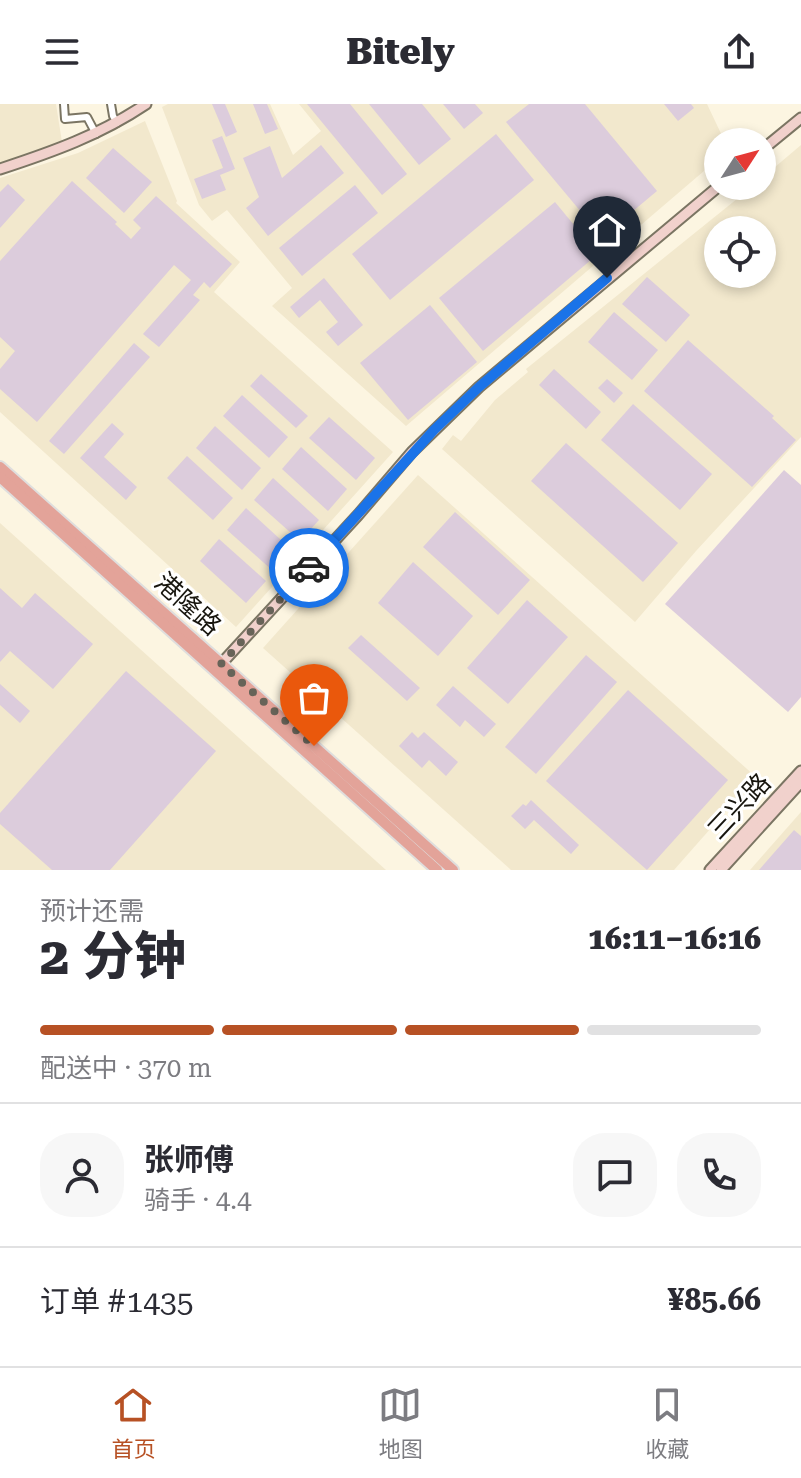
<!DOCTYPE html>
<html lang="zh">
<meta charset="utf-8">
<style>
body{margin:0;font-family:"Roboto Serif","Noto Sans SC",serif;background:#f7f7f7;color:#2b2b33;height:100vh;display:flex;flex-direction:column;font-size:30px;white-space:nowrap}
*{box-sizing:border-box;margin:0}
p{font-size:26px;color:#7c7c81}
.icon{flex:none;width:44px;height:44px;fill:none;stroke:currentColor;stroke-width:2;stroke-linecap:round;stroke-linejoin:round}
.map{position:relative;height:766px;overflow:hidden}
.drawer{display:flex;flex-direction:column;background:#fff;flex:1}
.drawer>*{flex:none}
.needle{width:52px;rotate:54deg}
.fabs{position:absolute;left:704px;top:24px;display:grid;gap:16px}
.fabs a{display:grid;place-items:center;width:72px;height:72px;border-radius:50%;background:#fff;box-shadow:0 4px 12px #0003;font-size:40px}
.pin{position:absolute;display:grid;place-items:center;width:68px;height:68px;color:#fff;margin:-82px -34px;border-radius:50% 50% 50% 0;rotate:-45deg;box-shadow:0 0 8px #0007}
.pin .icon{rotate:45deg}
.courier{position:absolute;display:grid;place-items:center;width:80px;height:80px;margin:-40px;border:6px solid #1a73e8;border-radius:50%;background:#fff;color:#222;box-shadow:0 2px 10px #0007}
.headline em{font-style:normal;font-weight:800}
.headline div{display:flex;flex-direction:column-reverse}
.headline{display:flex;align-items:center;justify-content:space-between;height:136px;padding:0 40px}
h1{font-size:52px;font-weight:800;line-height:60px}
.bar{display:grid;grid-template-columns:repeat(4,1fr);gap:12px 8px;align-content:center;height:96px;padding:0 40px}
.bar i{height:10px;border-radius:6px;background:#e1e1e2}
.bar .current{background:#b75124}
.bar p{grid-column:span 4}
.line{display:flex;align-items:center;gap:20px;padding:0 40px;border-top:2px solid #e1e1e2}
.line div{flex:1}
.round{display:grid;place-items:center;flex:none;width:84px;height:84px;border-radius:32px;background:#f7f7f7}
header{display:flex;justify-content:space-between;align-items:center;height:104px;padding:0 40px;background:#fff;font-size:36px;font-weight:800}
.menu{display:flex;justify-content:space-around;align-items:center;height:112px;border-top:2px solid #e1e1e2;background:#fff;font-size:22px;color:#7c7c81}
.menu a{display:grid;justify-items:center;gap:4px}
.menu .current{color:#b75124}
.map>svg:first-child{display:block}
.built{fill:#f2e8cd;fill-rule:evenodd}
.building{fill:#dcccdc}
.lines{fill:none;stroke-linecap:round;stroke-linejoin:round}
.street-casing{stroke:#7b7563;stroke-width:10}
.secondary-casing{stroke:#7b7563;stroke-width:13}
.primary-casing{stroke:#dfdedd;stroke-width:14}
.street{stroke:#fff;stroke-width:6}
.secondary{stroke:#f1d1cc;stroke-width:9}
.primary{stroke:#e3a399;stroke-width:10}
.done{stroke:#676358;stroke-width:8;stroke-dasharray:0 14.4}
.route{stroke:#1a73e8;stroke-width:10}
.labels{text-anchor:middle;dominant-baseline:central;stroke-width:6;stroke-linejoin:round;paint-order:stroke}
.street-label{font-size:26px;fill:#17150e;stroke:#fff}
</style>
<header><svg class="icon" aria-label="menu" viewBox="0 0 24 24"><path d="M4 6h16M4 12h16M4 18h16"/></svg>Bitely<svg class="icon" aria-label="share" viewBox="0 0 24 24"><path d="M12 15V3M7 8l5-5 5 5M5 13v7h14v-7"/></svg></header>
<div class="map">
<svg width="801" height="766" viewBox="0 0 801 766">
<rect width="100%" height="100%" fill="#fcf5e1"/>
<!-- built -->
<g class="built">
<polygon points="0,0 56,0 62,38 0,59"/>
<polygon points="168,0 270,0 293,51 321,27 299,0 707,0 725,38 718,38 718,55 406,322 272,202 292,184 227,106 212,117 199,101 162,3"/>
<polygon points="145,17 177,97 176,99 240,158 214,188 393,348 236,523 0,308 0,74 78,49"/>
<path d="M801,41V333L696,447L635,518L442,345L453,331L461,337L495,296L528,268L526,265L753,82H762V74ZM718,126H762V170H718Z"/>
<polygon points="418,371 756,673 674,766 511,766 263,544"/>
<polygon points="0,419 386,766 0,766"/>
<polygon points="801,708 801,766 750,766"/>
</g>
<!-- building -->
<g class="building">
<polygon points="212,0 225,0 237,28 226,33"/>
<polygon points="253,0 267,0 278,25 265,30"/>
<polygon points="307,0 350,0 407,70 382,91"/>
<polygon points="369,0 422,0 451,35 419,61"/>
<polygon points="443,0 475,0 483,9 464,25"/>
<polygon points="529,0 585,0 657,87 602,133 506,18"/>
<polygon points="664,0 691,0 694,4 678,17"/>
<polygon points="496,30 534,76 390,196 352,150"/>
<polygon points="222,32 235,65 220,71 226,86 202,95 194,75 223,64 212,36"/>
<polygon points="321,41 344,69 268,132 246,104 259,93 243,54 270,42 282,74"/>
<polygon points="113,44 152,78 124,109 86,74"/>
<polygon points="72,77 117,118 115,120 131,135 141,124 133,116 156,92 232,160 210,184 204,178 193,191 200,196 159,243 143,230 191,176 174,161 37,318 0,285 0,265 15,247 0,233 0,157"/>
<polygon points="8,80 25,96 0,124 0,88"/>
<polygon points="355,81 378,109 302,172 279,144"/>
<polygon points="555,98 598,150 483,247 439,194"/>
<polygon points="647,173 690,211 666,238 622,200"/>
<polygon points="324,174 363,221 338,242 326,228 338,218 320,196 299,214 290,203"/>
<polygon points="430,201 477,258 408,316 360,259"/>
<polygon points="614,208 658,246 632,276 588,238"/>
<polygon points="688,236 774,312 772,314 796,336 752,383 644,287"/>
<polygon points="134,239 150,253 64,350 49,337"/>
<polygon points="554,265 601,308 586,325 539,281"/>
<polygon points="261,270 308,312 296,324 250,282"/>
<polygon points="607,275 623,289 614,299 598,284"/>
<polygon points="242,291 288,333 269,354 223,312"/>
<polygon points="633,300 712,370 680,406 601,336"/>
<polygon points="329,313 375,354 356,376 309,334"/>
<polygon points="112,319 124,330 104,353 137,383 126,396 80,354"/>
<polygon points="215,322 261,364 242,386 196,344"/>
<polygon points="566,339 678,439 643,478 531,377"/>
<polygon points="301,343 347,385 328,407 282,365"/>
<polygon points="187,352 233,394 213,416 167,374"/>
<polygon points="784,366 801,381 801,593 788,608 665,500"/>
<polygon points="273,374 319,416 300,437 254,396"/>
<polygon points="246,404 292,446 273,467 227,426"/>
<polygon points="455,408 530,476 498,511 423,443"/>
<polygon points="219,435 266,477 246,499 200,457"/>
<polygon points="413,458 473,512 438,552 378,499"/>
<polygon points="0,484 22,504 35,489 93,540 53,585 10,547 0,558"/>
<polygon points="527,496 568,533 508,600 467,564"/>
<polygon points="361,531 420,584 407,597 348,544"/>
<polygon points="586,551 617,578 536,670 505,643"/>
<polygon points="126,567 216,647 110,766 52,766 0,720 0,709"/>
<polygon points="0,580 30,607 20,619 0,601"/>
<polygon points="453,582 496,620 484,633 465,616 460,623 436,601"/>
<polygon points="628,586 728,676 647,766 546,677"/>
<polygon points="412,628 418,634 424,628 458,658 446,672 429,656 422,664 399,642"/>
<polygon points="531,696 579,741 571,750 534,716 525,725 511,712 523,700 526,702"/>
<polygon points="794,726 801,732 801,766 759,766"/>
</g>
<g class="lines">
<defs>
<g id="street">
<polyline points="64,0 65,15 87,13 96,30"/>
<polyline points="111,0 113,12 117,19"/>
</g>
<g id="secondary">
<polyline points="762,46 801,14"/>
<path d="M0,65C52,48 100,31 146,0"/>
<polyline points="221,560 358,411 412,348 479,283 719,82"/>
<polyline points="710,766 801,667"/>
<polyline points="721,766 801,678"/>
</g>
<g id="primary">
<polyline points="0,363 453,766"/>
<polyline points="0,373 437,766"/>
</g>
</defs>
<!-- street casing -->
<use href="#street" class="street-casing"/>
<!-- secondary casing -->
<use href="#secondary" class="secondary-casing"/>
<!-- primary casing -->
<use href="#primary" class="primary-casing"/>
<!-- street -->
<use href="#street" class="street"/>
<!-- secondary -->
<use href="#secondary" class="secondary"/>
<!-- primary -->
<use href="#primary" class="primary"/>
</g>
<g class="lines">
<!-- done -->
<polyline class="done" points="309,464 221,560 314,642"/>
<!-- route -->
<polyline class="route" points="309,464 434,326 479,283 607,174"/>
</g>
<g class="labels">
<!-- street labels -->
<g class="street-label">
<text transform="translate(188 500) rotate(42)">港隆路</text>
<text transform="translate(739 702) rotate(-47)">三兴路</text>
</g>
</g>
</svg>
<div class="fabs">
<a><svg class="needle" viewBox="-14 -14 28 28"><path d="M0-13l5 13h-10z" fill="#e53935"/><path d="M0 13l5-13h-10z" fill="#7c7c81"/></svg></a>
<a><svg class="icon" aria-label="locate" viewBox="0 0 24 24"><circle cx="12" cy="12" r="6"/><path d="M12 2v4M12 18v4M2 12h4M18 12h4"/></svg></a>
</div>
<div class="pin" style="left:314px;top:642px;background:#ea580c"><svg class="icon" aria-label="bag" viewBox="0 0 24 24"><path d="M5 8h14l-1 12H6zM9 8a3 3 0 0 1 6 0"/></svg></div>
<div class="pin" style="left:607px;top:174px;background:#1f2937"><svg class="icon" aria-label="home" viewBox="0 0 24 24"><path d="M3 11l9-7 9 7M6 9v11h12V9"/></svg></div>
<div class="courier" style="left:309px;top:464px"><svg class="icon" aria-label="car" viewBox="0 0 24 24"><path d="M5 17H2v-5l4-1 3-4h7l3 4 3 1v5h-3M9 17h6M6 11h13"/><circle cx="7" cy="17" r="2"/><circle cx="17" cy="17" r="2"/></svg></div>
</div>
<section class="drawer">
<div class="headline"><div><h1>2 分钟</h1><p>预计还需</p></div><em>16:11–16:16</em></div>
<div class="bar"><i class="current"></i><i class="current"></i><i class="current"></i><i></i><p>配送中 · 370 m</p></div>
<div class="line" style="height:144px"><a class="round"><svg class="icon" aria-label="person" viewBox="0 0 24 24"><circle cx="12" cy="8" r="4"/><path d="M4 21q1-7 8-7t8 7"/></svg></a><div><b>张师傅</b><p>骑手 · 4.4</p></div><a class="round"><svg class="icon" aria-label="chat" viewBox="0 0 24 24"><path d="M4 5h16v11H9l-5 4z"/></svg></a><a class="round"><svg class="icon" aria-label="phone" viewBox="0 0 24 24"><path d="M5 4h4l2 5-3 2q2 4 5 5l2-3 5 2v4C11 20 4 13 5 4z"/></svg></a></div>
<div class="line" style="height:104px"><div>订单 #1435</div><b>¥85.66</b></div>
</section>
<nav class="menu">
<a class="current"><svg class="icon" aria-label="home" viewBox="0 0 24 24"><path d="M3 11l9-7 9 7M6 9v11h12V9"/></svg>首页</a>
<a><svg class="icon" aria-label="map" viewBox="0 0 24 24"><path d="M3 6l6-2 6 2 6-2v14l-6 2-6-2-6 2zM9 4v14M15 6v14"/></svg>地图</a>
<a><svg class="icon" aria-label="saved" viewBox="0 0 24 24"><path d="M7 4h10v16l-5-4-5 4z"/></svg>收藏</a>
</nav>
